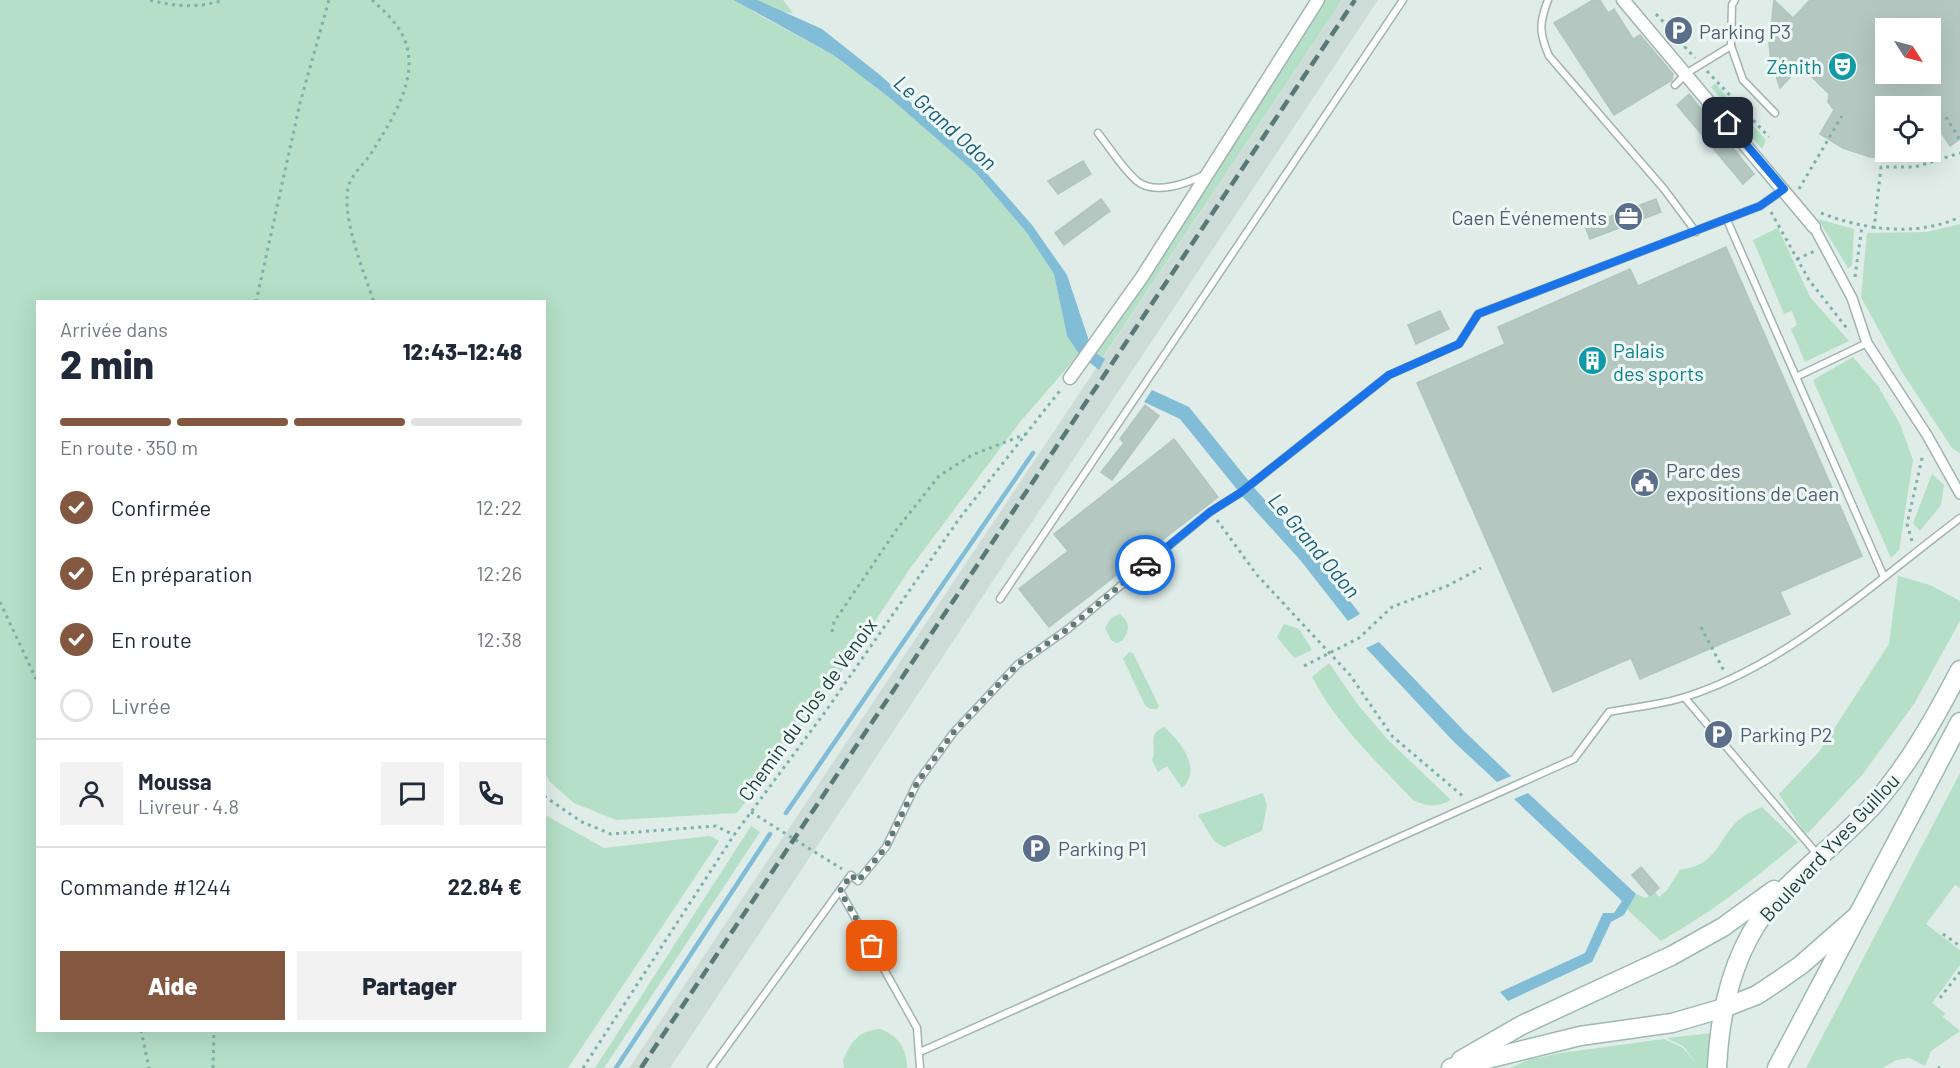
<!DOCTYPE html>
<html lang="fr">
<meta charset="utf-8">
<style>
body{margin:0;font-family:Barlow,sans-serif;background:#f2f2f3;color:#1f2937;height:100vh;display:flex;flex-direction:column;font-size:22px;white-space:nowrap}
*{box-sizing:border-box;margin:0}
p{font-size:20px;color:#747a83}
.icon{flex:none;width:33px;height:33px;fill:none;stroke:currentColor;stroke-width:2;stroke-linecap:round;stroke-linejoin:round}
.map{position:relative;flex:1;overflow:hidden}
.drawer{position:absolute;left:36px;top:300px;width:510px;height:732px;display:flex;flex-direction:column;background:#fff;border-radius:0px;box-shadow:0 6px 24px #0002}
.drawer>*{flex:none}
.needle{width:39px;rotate:126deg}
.fabs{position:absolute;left:1875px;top:18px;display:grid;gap:12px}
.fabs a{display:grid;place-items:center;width:66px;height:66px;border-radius:0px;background:#fff;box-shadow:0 6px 24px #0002;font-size:30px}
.pin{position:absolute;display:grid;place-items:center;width:51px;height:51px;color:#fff;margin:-26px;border-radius:12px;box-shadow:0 3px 9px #0006}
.courier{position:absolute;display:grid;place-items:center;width:60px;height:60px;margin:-30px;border:4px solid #1a73e8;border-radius:50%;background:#fff;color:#222;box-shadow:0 2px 8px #0007}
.overview em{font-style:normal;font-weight:800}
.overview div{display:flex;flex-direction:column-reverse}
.overview{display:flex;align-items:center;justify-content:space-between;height:102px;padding:0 24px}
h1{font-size:39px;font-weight:800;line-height:45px}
.bar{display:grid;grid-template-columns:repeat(4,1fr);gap:9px 6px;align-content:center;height:72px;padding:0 24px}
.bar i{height:8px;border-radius:4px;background:#e0e1e3}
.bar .active{background:#845840}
.bar p{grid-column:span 4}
.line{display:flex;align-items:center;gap:15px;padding:0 24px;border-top:2px solid #e0e1e3}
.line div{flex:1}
.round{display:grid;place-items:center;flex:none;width:63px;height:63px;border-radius:0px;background:#f2f2f3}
ol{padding:0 24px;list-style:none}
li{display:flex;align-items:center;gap:18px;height:66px}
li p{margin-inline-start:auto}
li .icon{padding:6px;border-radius:50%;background:#845840;color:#fff;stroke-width:4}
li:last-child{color:#747a83}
li i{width:33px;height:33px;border:3px solid #e0e1e3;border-radius:50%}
.button{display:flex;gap:12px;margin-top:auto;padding:12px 24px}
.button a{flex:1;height:69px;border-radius:0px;background:#845840;color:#fff;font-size:24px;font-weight:800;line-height:69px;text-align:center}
.button a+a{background:#f2f2f3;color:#1f2937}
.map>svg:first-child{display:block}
.built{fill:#cddcd7}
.green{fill:#b5dfc7}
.water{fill:#81bdd7}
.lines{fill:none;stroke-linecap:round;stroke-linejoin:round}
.stream{stroke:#81bdd7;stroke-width:4.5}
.building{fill:#b4c7c1;stroke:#b1c6c0;stroke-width:1.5;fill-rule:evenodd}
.service-casing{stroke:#a1b4b0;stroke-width:9}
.pedestrian-casing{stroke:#a1b4b0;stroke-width:12}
.minor-casing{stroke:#a1b4b0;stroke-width:15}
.secondary-casing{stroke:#9cb9b3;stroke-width:21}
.path{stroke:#7cb2a9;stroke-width:3;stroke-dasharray:3 4.5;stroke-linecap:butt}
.service{stroke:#fff;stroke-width:6}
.pedestrian{stroke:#fff;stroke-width:9}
.minor{stroke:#fff;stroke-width:12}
.secondary{stroke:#fff;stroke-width:18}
.rail{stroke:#587975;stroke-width:4.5;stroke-dasharray:12 6;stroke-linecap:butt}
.done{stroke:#627a77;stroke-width:6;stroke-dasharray:0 10.8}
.route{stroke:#1a73e8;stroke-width:8}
.labels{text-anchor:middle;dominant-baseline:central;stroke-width:6;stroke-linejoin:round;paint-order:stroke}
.service-label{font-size:20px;fill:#4e5e75;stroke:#f0f8f5;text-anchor:start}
.culture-label{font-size:20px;fill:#0d838f;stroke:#f0f8f5;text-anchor:end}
.street-label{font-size:20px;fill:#1e3d3a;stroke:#f0f8f5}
.water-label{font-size:21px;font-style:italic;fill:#135d7e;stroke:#f0f8f5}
</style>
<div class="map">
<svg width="1960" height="1068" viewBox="0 0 1960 1068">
<rect width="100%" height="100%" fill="#dfece8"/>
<!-- built -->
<polygon class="built" points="1342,0 1378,0 670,1068 629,1068"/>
<!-- green -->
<g class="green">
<polygon points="0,0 783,0 793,13 752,11 835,56 891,99 976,173 1027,233 1054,274 1067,336 1079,354 1020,422 911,567 822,701 737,813 616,820 574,803 550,782 545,773 544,302 38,302 38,1030 544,1030 545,815 604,848 710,836 719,841 568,1068 0,1068"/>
<polygon points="1324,0 1342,0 1103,357 1095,352 1209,185"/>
<polygon points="1715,83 1766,140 1762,149 1711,87"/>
<polygon points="1818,219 1854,229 1852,265 1848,268"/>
<polygon points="1960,224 1960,453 1952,448 1902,372 1861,297 1867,233 1927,232"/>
<polygon points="1778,228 1810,297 1849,341 1805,362 1791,329 1797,325 1792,311 1784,314 1753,240"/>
<polygon points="1853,357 1878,386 1900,424 1913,460 1899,550 1891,558 1813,380"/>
<polygon points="1932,474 1944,485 1941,505 1920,531 1913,523"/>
<polygon points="1898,576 1930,585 1960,601 1960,621 1914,704 1862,775 1808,833 1804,832 1779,794 1819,752 1889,644"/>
<path d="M1120,614C1130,623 1130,629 1123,640L1117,643L1111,640L1105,628L1112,617Z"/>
<polygon points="1284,624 1299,629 1312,650 1294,658 1277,637"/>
<polygon points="1129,652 1133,653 1159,706 1157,709 1150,709 1145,705 1123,659"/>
<path d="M1329,663L1358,705L1388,740L1451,800C1438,807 1427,807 1413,800C1377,762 1337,725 1312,677Z"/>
<path d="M1164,727C1180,741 1203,769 1182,788L1167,766L1158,772L1152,760C1158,747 1146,734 1164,727Z"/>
<polygon points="1960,773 1960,888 1955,885 1926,924 1960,950 1960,965 1932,1003 1945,1013 1943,1017 1960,1031 1931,1051 1925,1066 1910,1058 1896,1060 1883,1068 1806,1068"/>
<polygon points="1263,793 1267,805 1262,831 1224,847 1214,841 1198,815"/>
<path d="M1762,807L1798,842C1755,879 1710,913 1661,941L1627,909L1636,894L1646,898L1655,892L1659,897L1667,890L1680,870C1722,864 1717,835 1744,816C1749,812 1756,810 1762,807Z"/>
<polygon points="751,826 760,832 604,1068 595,1068"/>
<path d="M880,1029C898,1036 907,1048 907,1068H844L843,1060C851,1042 859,1030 880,1029Z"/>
<polygon points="1712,1033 1711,1068 1510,1068 1528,1060 1561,1053 1664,1039 1683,1048 1697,1064 1684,1047 1667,1038"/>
</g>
<!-- water -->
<g class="water">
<polygon points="734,0 757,0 822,29 880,75 974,159 1032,225 1067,275 1090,344 1095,352 1105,359 1099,370 1079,354 1067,336 1054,274 1027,233 976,173 891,99 835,56"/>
<polygon points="1152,390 1189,407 1256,490 1312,552 1360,614 1348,621 1301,561 1244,498 1180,419 1144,402"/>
<polygon points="1379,642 1464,731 1511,776 1497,782 1454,742 1366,648"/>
<polygon points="1528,793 1636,894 1624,915 1611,922 1592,962 1508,1001 1500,992 1585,953 1603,913 1614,913 1622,901 1514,799"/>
</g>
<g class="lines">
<!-- stream -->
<g class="stream">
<polyline points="786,813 1033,453"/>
<polyline points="616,1068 770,834"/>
</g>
</g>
<!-- building -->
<g class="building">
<polygon points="1593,0 1600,0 1608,13 1614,9 1633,39 1640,35 1673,74 1672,80 1614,115 1554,23"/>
<path d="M1774,0L1793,18L1810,0H1960V139L1950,146L1930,115V106H1886V158L1870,157L1843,148L1820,134L1834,110L1828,102L1829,94L1801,66L1780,88L1771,61L1769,44ZM1886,28H1930V74H1886Z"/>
<polygon points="1689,94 1754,174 1743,184 1677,105"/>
<polygon points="1083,161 1091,174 1058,194 1048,181"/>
<polygon points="1101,199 1110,211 1064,245 1055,233"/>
<polygon points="1656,199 1661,212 1590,239 1585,226"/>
<polygon points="1726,247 1862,556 1780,592 1790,614 1640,679 1631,658 1553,692 1417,383 1505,344 1498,327 1630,269 1638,286"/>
<polygon points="1440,311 1449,329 1416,344 1408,325"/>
<polygon points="1145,405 1159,416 1112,480 1101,472 1124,443 1120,439"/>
<polygon points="1174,439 1218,497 1049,627 1019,589 1068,551 1054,534"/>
<polygon points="1641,867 1659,888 1650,896 1632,875"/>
</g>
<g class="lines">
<defs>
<g id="service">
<path d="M1548,0C1539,23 1539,33 1549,56L1664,189L1696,232"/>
<polyline points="1731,46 1743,80 1775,113"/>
<polyline points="1675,85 1687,73 1731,46 1732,5 1735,0"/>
<path d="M1098,133C1110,148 1122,168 1137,181C1155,196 1188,183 1206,174"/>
<polyline points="1727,220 1884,577"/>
<polyline points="1796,377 1867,343"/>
<polyline points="1000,599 1403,0"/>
<polyline points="1685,698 1818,855"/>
<polyline points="840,891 917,1028 920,1068"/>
<path d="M920,1052L1574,759L1609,712C1634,707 1661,705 1685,697C1787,665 1876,581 1960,518"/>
<polyline points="711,1068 851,875 858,881 886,847 917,783 953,733 1017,665 1068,629 1210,512 1240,493 1389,375 1459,344 1478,314 1760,206 1783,190"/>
</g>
<polyline id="pedestrian" points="1814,227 1852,298 1867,343 1927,435 1960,494"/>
<g id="minor">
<polyline points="1623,0 1814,227"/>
<polyline points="1070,378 1142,277 1318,0"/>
</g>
<g id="secondary">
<polyline points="1461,1060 1522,1025 1671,956 1723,927 1774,890"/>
<polyline points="1451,1068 1580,1036 1672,1023 1724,1008 1757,995 1781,979 1801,965 1857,916"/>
<path d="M1717,1068C1720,1004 1736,939 1782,892C1812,861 1848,834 1877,801C1911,761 1936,716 1960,670"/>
<polyline points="1777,1068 1960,722"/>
</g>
</defs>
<!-- service casing -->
<use href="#service" class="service-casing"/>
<!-- pedestrian casing -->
<use href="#pedestrian" class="pedestrian-casing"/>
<!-- minor casing -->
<use href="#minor" class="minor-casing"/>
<!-- secondary casing -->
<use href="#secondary" class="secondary-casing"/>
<!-- path -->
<g class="path">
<path d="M150,0C176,7 199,8 224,0"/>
<path d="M372,0C383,10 395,21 402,34C423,74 392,119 372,152C366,162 355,171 350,182C338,210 364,272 374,302"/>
<polyline points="1656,14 1671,30 1687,32 1685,47 1695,58"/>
<polyline points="1707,71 1769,137"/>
<polyline points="1946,117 1960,140"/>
<polyline points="1799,189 1842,116"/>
<polyline points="1771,212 1809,280 1849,331"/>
<path d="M1821,213C1864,230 1917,237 1960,217"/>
<polyline points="1874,229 1881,167 1915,167 1960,153"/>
<polyline points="1797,259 1815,251"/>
<polyline points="1855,277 1862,226"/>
<polyline points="256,302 300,103 329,0"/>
<polyline points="1217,520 1257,575 1350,675 1392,736 1465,798"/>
<polyline points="1912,541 1907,524 1923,454"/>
<polyline points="0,602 38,683"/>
<polyline points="1701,627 1724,671"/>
<polyline points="832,632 834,622 897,529 939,476 972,455 1026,434"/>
<polyline points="1304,666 1359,638 1392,607 1447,586 1481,568"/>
<polyline points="544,796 582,822 611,834 716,826 734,835"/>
<polyline points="751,812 842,869"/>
<polyline points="1943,934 1960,946"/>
<polyline points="1940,998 1960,972"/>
<polyline points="141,1030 149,1068"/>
<polyline points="213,1068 214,1030"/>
<polyline points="583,1068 734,835 828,708 959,519 1062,388"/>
<polyline points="1938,1068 1940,1067"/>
</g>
<!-- service -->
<use href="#service" class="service"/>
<!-- pedestrian -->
<use href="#pedestrian" class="pedestrian"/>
<!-- minor -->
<use href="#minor" class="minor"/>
<!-- secondary -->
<use href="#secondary" class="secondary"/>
<!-- rail -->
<polyline class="rail" points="641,1068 1355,0"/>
</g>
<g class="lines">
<!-- done -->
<polyline class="done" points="872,946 840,891 851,875 858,881 886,847 917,783 953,733 1017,665 1068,629 1145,565"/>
<!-- route -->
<polyline class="route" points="1145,565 1210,512 1240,493 1389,375 1459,344 1478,314 1760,206 1784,189 1728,123"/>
</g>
<!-- icons -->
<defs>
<symbol id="parking-disc" viewBox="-11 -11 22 22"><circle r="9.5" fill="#5c6f8a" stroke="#f0f8f5"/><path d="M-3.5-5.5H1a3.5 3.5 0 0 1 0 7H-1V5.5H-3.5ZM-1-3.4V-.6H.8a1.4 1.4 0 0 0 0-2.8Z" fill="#fff"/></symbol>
<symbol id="theatre-disc" viewBox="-11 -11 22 22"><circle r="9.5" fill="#0f9aa8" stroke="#f0f8f5"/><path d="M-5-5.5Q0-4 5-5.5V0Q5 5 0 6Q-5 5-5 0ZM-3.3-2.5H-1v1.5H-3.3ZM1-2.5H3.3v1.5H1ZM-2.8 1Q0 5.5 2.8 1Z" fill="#fff"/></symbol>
<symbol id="office-disc" viewBox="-11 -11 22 22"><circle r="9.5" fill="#5c6f8a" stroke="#f0f8f5"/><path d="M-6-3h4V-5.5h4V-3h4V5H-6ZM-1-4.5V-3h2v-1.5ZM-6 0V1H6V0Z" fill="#fff"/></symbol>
<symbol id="building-disc" viewBox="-11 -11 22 22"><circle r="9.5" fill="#0f9aa8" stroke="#f0f8f5"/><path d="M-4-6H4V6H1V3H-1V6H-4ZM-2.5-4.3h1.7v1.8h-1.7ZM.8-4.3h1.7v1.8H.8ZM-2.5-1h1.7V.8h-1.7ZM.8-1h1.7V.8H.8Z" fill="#fff"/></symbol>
<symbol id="civic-disc" viewBox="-11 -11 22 22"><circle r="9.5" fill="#5c6f8a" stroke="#f0f8f5"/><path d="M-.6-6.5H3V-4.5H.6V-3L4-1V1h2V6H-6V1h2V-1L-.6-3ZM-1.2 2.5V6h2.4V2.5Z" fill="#fff"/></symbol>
</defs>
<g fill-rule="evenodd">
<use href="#parking-disc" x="1662" y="14" width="33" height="33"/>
<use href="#theatre-disc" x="1826" y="50" width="33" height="33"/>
<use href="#office-disc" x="1612" y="200" width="33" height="33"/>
<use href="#building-disc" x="1576" y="344" width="33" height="33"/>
<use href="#civic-disc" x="1628" y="466" width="33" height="33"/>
<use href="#parking-disc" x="1702" y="718" width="33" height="33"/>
<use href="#parking-disc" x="1020" y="832" width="33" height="33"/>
</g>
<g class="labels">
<!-- service labels -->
<g class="service-label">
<text x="1699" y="31">Parking P3</text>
<text x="1607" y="217" text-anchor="end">Caen Événements</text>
<text x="1666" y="470">Parc des<tspan x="1666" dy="23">expositions de Caen</tspan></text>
<text x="1740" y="734">Parking P2</text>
<text x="1058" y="848">Parking P1</text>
</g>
<!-- culture labels -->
<g class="culture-label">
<text x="1822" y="66">Zénith</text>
<text x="1613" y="350" text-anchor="start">Palais<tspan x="1613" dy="23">des sports</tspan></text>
</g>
<!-- street labels -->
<g class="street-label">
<text transform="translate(807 709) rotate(-54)">Chemin du Clos de Venoix</text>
<text transform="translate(1829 847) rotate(-47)">Boulevard Yves Guillou</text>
</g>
<!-- water labels -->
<g class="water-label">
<text transform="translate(946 122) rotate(42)">Le Grand Odon</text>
<text transform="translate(1315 545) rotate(50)">Le Grand Odon</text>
</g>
</g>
</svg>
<div class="fabs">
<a><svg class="needle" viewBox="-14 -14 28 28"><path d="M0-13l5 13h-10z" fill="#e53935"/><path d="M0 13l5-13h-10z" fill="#747a83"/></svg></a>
<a><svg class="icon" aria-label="locate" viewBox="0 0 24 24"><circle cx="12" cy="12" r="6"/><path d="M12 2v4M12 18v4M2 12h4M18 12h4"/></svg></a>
</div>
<div class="pin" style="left:872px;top:946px;background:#ea580c"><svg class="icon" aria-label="bag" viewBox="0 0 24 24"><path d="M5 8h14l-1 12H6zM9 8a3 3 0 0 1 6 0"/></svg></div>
<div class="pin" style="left:1728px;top:123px;background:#1f2937"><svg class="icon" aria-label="home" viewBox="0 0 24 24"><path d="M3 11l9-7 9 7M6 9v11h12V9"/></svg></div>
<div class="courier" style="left:1145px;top:565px"><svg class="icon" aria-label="car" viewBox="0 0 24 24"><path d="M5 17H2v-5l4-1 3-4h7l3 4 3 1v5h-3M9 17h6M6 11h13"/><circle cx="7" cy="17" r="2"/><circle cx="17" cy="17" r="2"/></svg></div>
<section class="drawer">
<div class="overview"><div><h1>2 min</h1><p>Arrivée dans</p></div><em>12:43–12:48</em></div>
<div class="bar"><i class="active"></i><i class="active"></i><i class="active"></i><i></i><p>En route · 350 m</p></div>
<ol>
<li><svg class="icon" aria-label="check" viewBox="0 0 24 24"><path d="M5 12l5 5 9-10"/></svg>Confirmée<p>12:22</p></li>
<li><svg class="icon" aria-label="check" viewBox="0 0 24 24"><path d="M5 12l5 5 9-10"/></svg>En préparation<p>12:26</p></li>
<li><svg class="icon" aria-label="check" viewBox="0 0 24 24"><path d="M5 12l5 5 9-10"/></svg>En route<p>12:38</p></li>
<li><i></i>Livrée</li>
</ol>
<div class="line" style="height:108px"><a class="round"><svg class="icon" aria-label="person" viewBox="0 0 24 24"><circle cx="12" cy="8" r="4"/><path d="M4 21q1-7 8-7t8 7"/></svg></a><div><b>Moussa</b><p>Livreur · 4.8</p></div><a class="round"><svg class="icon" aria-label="chat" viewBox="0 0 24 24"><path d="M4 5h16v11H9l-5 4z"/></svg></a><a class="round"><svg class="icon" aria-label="phone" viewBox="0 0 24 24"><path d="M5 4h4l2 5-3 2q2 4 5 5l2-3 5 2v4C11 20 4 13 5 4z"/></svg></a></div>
<div class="line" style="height:78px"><div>Commande #1244</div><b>22.84 €</b></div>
<div class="button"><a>Aide</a><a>Partager</a></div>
</section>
</div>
